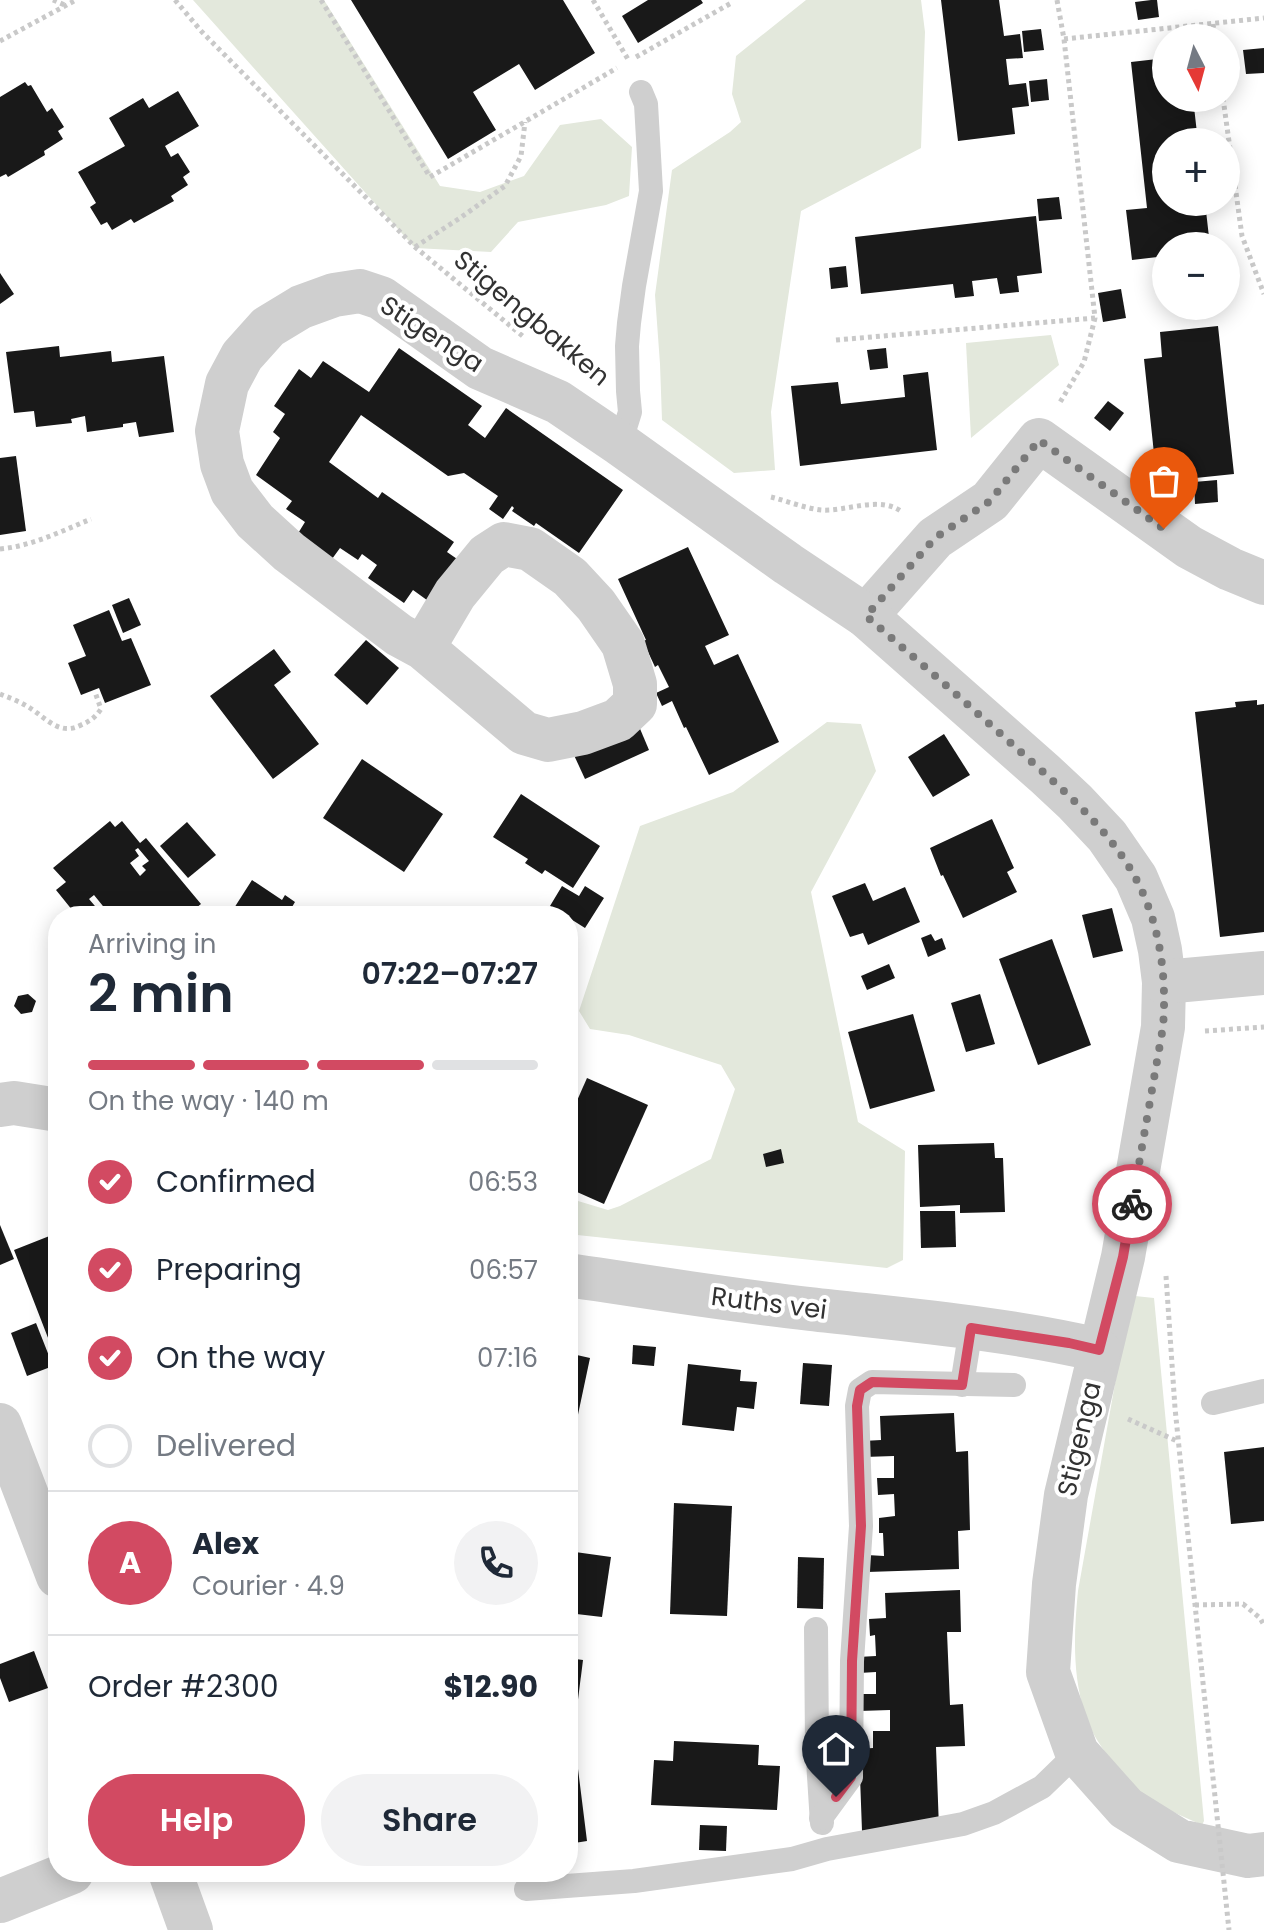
<!DOCTYPE html>
<meta charset="utf-8">
<style>
body{margin:0;font-family:Poppins,sans-serif;background:#f2f2f3;color:#1f2937;height:100vh;display:flex;flex-direction:column;font-size:30px;white-space:nowrap}
*{box-sizing:border-box;margin:0}
p{font-size:26px;color:#747a83}
.icon{flex:none;width:44px;height:44px;fill:none;stroke:currentColor;stroke-width:2;stroke-linecap:round;stroke-linejoin:round}
.map{position:relative;flex:1;overflow:hidden}
.sheet{position:absolute;left:48px;top:906px;width:530px;height:976px;display:flex;flex-direction:column;background:#fff;border-radius:32px;box-shadow:0 4px 20px #0003}
.sheet>*{flex:none}
.needle{width:52px;rotate:174deg}
.tools{position:absolute;left:1152px;top:24px;display:grid;gap:16px}
.tools a{display:grid;place-items:center;width:88px;height:88px;border-radius:50%;background:#fff;box-shadow:0 4px 20px #0003;font-size:40px}
.pin{position:absolute;display:grid;place-items:center;width:68px;height:68px;color:#fff;margin:-82px -34px;border-radius:50% 50% 50% 0;rotate:-45deg;box-shadow:0 0 8px #0007}
.pin .icon{rotate:45deg}
.courier{position:absolute;display:grid;place-items:center;width:80px;height:80px;margin:-40px;border:6px solid #d24a62;border-radius:50%;background:#fff;color:#222;box-shadow:0 2px 10px #0007}
.head em{font-style:normal;font-weight:600}
.head div{display:flex;flex-direction:column-reverse}
.head{display:flex;align-items:center;justify-content:space-between;height:136px;padding:0 40px}
h1{font-size:52px;font-weight:600;line-height:60px}
.bar{display:grid;grid-template-columns:repeat(4,1fr);gap:12px 8px;align-content:center;height:96px;padding:0 40px}
.bar i{height:10px;border-radius:6px;background:#e0e1e3}
.bar .active{background:#d24a62}
.bar p{grid-column:span 4}
.line{display:flex;align-items:center;gap:20px;padding:0 40px;border-top:2px solid #e0e1e3}
.line div{flex:1}
.round{display:grid;place-items:center;flex:none;width:84px;height:84px;border-radius:42px;background:#f2f2f3}
ol{padding:0 40px;list-style:none}
li{display:flex;align-items:center;gap:24px;height:88px}
li p{margin-inline-start:auto}
li .icon{padding:8px;border-radius:50%;background:#d24a62;color:#fff;stroke-width:4}
li:last-child{color:#747a83}
li i{width:44px;height:44px;border:4px solid #e0e1e3;border-radius:50%}
.cta{display:flex;gap:16px;margin-top:auto;padding:16px 40px}
.cta a{flex:1;height:92px;border-radius:48px;background:#d24a62;color:#fff;font-size:32px;font-weight:600;line-height:92px;text-align:center}
.cta a+a{background:#f2f2f3;color:#1f2937}
.map>svg:first-child{display:block}
.green{fill:#e3e8dc}
.building{fill:#191919;fill-rule:evenodd}
.lines{fill:none;stroke-linecap:round;stroke-linejoin:round}
.path{stroke:#c9c9c9;stroke-width:5;stroke-dasharray:4 4;stroke-linecap:butt}
.service{stroke:#cfcfcf;stroke-width:24}
.minor{stroke:#cfcfcf;stroke-width:44}
.path-bridge{stroke:#c9c9c9;stroke-width:5;stroke-dasharray:4 4;stroke-linecap:butt}
.done{stroke:#7a7a7a;stroke-width:8;stroke-dasharray:0 14.4}
.route{stroke:#d24a62;stroke-width:10}
.labels{text-anchor:middle;dominant-baseline:central;stroke-width:8;stroke-linejoin:round;paint-order:stroke}
.street-label{font-size:26px;fill:#323232;stroke:#fff}
</style>
<div class="map">
<svg width="1264" height="1930" viewBox="0 0 1264 1930">
<rect width="100%" height="100%" fill="#fff"/>
<!-- green -->
<g class="green">
<polygon points="193,0 324,0 440,186 480,192 524,176 560,125 601,119 632,147 629,196 606,205 518,222 491,252 415,248"/>
<polygon points="806,0 921,0 925,32 921,148 801,211 771,412 775,470 734,473 662,420 660,364 655,295 672,170 730,132 741,122 732,94 736,56"/>
<polygon points="1051,335 1059,365 971,438 966,343"/>
<polygon points="827,722 861,724 876,771 811,892 858,1122 905,1151 903,1260 887,1268 568,1234 568,1198 608,1210 620,1206 711,1159 735,1089 721,1065 629,1035 590,1029 579,1011 640,826 733,792"/>
<path d="M1135,1296L1154,1298L1204,1821L1202,1825C1180,1815 1156,1806 1137,1790C1125,1779 1114,1765 1105,1752C1097,1740 1089,1728 1085,1714C1072,1674 1074,1631 1078,1591L1118,1367Z"/>
</g>
<!-- building -->
<g class="building">
<polygon points="351,0 563,0 595,53 535,90 519,64 473,92 496,130 448,159"/>
<polygon points="648,0 701,0 703,3 638,43 622,16"/>
<polygon points="941,0 999,0 1004,36 1020,34 1023,58 1006,59 1009,85 1026,83 1029,106 1012,108 1015,134 958,141"/>
<polygon points="1151,0 1157,0 1159,17 1138,20 1135,2"/>
<polygon points="1041,29 1044,50 1024,52 1022,31"/>
<polygon points="1264,48 1264,73 1246,74 1243,50"/>
<polygon points="1166,58 1166,98 1193,98 1198,142 1166,142 1166,202 1205,202 1210,246 1166,246 1166,256 1132,260 1126,210 1147,208 1131,62"/>
<polygon points="1047,79 1049,100 1031,102 1029,81"/>
<polygon points="25,82 28,86 31,85 47,112 52,108 64,127 58,131 63,139 44,151 45,155 8,177 6,174 0,177 0,97"/>
<polygon points="178,91 199,126 165,146 171,157 178,153 190,172 183,177 188,185 171,196 174,201 134,223 131,219 112,230 107,222 101,225 90,207 96,203 78,172 125,146 109,118 143,98 149,108"/>
<polygon points="1059,197 1062,219 1039,221 1037,199"/>
<polygon points="1036,216 1042,273 1017,276 1019,292 1000,294 997,278 972,281 974,296 955,298 953,284 861,294 855,237"/>
<polygon points="846,266 848,287 831,289 829,268"/>
<polygon points="0,273 14,294 0,304"/>
<polygon points="1121,289 1126,318 1103,322 1098,293"/>
<polygon points="1218,326 1234,474 1157,482 1144,359 1162,357 1160,332"/>
<polygon points="59,346 60,357 111,351 112,362 164,356 174,432 139,437 136,422 123,424 123,427 87,432 85,416 71,419 72,423 36,427 34,411 14,413 6,352"/>
<polygon points="399,348 482,406 468,425 485,438 506,408 623,490 579,553 536,523 534,526 512,511 514,508 512,506 503,519 489,509 498,496 464,473 448,476 361,415 329,462 378,498 382,492 454,542 447,552 460,561 431,603 413,590 404,603 368,578 377,565 362,554 358,560 340,548 332,559 297,535 305,522 286,509 292,501 256,475 280,438 273,432 285,414 274,406 299,369 311,378 323,361 369,392"/>
<polygon points="886,348 888,368 870,370 867,350"/>
<polygon points="928,372 937,450 800,466 791,386 838,382 841,404 905,397 903,375"/>
<polygon points="1108,401 1124,413 1110,431 1094,418"/>
<polygon points="16,456 26,531 0,535 0,458"/>
<polygon points="1217,480 1218,502 1195,504 1194,482"/>
<polygon points="688,547 729,635 705,646 714,665 738,654 779,742 709,775 686,727 684,728 672,701 662,706 656,693 669,687 658,665 655,667 643,641 646,640 618,579"/>
<polygon points="129,598 141,625 123,633 112,605"/>
<polygon points="109,610 122,641 131,638 151,685 105,703 99,688 81,695 68,663 86,656 73,625"/>
<polygon points="366,640 399,668 367,705 334,675"/>
<polygon points="274,649 291,672 274,685 319,744 273,779 210,696"/>
<polygon points="1257,700 1257,705 1264,704 1264,932 1220,937 1195,712 1236,707 1235,702"/>
<polygon points="638,724 649,750 585,779 573,753"/>
<polygon points="944,734 970,775 933,797 908,757"/>
<polygon points="362,759 443,814 404,872 323,818"/>
<polygon points="521,794 600,846 573,888 545,870 542,874 525,863 528,859 493,837"/>
<polygon points="992,819 1014,868 1007,872 1017,892 963,918 943,875 941,876 930,848"/>
<path d="M110,821L115,827L122,821L140,843L146,838L201,904L186,916H111L94,895L89,899L100,912L94,916H77L56,890L66,882L53,868ZM138,848L149,861L142,866L146,870L140,876L130,863L139,856L135,850Z"/>
<polygon points="187,822 216,855 188,878 160,846"/>
<polygon points="252,880 282,900 285,895 295,902 292,907 305,916 229,916"/>
<polygon points="865,883 873,901 905,887 920,922 868,945 863,933 850,937 832,896"/>
<polygon points="562,886 579,896 585,886 604,898 585,928 550,906"/>
<polygon points="1112,908 1123,951 1093,958 1082,915"/>
<polygon points="931,934 935,941 942,938 946,949 928,957 921,938"/>
<polygon points="1052,939 1091,1045 1038,1065 999,959"/>
<polygon points="889,964 895,978 867,990 861,976"/>
<polygon points="28,994 36,1001 32,1012 21,1014 14,1006 18,996"/>
<polygon points="980,994 995,1044 966,1052 951,1003"/>
<polygon points="913,1014 935,1091 870,1109 848,1032"/>
<polygon points="587,1078 648,1105 604,1204 568,1188 568,1121"/>
<polygon points="994,1143 995,1158 1003,1158 1005,1212 960,1213 960,1205 920,1207 918,1145"/>
<polygon points="781,1149 784,1163 766,1167 763,1154"/>
<polygon points="920,1211 955,1211 956,1247 921,1248"/>
<polygon points="0,1225 14,1259 0,1265"/>
<polygon points="52,1235 56,1244 58,1243 58,1340 50,1343 14,1250"/>
<polygon points="36,1323 53,1366 27,1376 11,1333"/>
<polygon points="633,1345 656,1347 654,1366 632,1364"/>
<polygon points="568,1353 590,1358 569,1457 568,1457"/>
<polygon points="803,1363 832,1365 829,1406 800,1404"/>
<polygon points="688,1364 741,1370 740,1381 757,1382 754,1409 737,1407 734,1431 682,1425"/>
<polygon points="954,1413 956,1452 968,1451 970,1530 958,1531 959,1569 867,1572 867,1555 884,1556 883,1533 879,1533 879,1518 895,1516 894,1494 878,1495 877,1478 894,1478 894,1456 864,1457 863,1441 881,1440 880,1416"/>
<polygon points="1264,1447 1264,1521 1231,1524 1224,1452"/>
<polygon points="674,1503 732,1506 727,1616 670,1614"/>
<polygon points="568,1551 611,1557 602,1617 568,1613"/>
<polygon points="798,1557 824,1558 823,1609 797,1608"/>
<polygon points="960,1590 961,1632 947,1632 950,1705 963,1704 965,1746 936,1747 939,1828 862,1831 859,1749 873,1748 873,1731 890,1731 890,1710 859,1711 858,1694 876,1694 876,1672 859,1673 858,1657 876,1656 875,1635 870,1636 869,1619 886,1618 885,1593"/>
<polygon points="34,1651 48,1688 9,1702 0,1678 0,1664"/>
<polygon points="568,1658 583,1660 574,1731 568,1730"/>
<polygon points="674,1741 759,1745 758,1765 780,1766 777,1810 651,1805 654,1760 673,1761"/>
<polygon points="578,1769 587,1841 568,1844 568,1771"/>
<polygon points="700,1825 727,1826 726,1851 699,1850"/>
</g>
<g class="lines">
<!-- path -->
<g class="path">
<polyline points="53,0 67,6"/>
<polyline points="175,0 202,32 415,247 525,338"/>
<polyline points="321,0 430,177 617,68"/>
<polyline points="593,0 629,61"/>
<polyline points="1057,0 1064,39 1095,318 1084,362 1059,404"/>
<polyline points="1213,24 1215,38"/>
<polyline points="1064,39 1264,18"/>
<polyline points="0,41 76,0"/>
<polyline points="636,57 733,2"/>
<polyline points="1223,98 1242,236 1264,294"/>
<polyline points="415,247 460,218 505,186 521,156 525,122"/>
<polyline points="836,340 1095,318"/>
<path d="M771,497C787,501 804,508 821,510C845,512 880,495 902,512"/>
<path d="M0,549C32,546 62,531 91,519"/>
<path d="M0,694C10,698 21,702 30,708C47,719 60,736 81,725C90,721 95,718 101,709L95,692"/>
<polyline points="1205,1031 1264,1027"/>
<polyline points="1166,1276 1175,1408 1202,1673"/>
<polyline points="1128,1419 1177,1441"/>
<polyline points="1195,1605 1243,1604 1260,1618 1264,1625"/>
</g>
<!-- service -->
<g class="service">
<polyline points="620,444 630,412 628,391 627,346 629,323 634,286 651,191 646,104 641,92"/>
<polyline points="962,1385 971,1328"/>
<polyline points="1213,1403 1264,1391"/>
<polyline points="816,1629 817,1745 822,1823"/>
<polyline points="821,1818 851,1777 852,1661 861,1526 857,1406 860,1390 872,1382 1014,1385"/>
<polyline points="526,1889 634,1881 792,1859 827,1849 963,1824 994,1813 1042,1787 1077,1753"/>
</g>
<!-- minor -->
<g class="minor">
<polyline points="866,616 935,538 990,501 1039,440 1189,547 1230,569 1264,583"/>
<polyline points="423,648 455,594 487,555 504,544 530,549 570,577 596,605 623,644 635,684 635,704 618,720 583,733 548,740 524,733 423,648 399,635 289,552 255,521 232,491 222,464 217,431 227,384 242,356 268,327 301,307 334,295 360,291 381,298 480,368 558,402 620,444 788,564 866,616 1045,774 1075,802 1107,836 1136,878 1153,918 1160,950 1164,982 1163,1027 1123,1257 1066,1495 1054,1584 1048,1672 1077,1753 1126,1808 1179,1841 1248,1856 1264,1854"/>
<polyline points="1164,982 1264,973"/>
<polyline points="0,1105 14,1103 58,1110"/>
<path d="M568,1275C648,1287 729,1300 810,1309C906,1320 1005,1328 1099,1350"/>
<polyline points="0,1425 58,1576"/>
<polyline points="170,1872 191,1930"/>
<polyline points="0,1901 72,1872"/>
</g>
<!-- path-bridge -->
<polyline class="path-bridge" points="1202,1673 1229,1930"/>
</g>
<g class="lines">
<!-- done -->
<path class="done" d="M1132,1204L1163,1027C1167,976 1160,924 1136,879C1107,825 1057,785 1013,745C964,701 915,658 866,616L935,538L990,501L1039,440L1164,529"/>
<!-- route -->
<polyline class="route" points="836,1797 851,1777 852,1661 861,1526 857,1406 860,1390 872,1382 962,1385 971,1328 1069,1343 1099,1350 1123,1257 1132,1204"/>
</g>
<g class="labels">
<!-- street labels -->
<g class="street-label">
<text transform="translate(532 318) rotate(40)">Stigengbakken</text>
<text transform="translate(432 334) rotate(33)">Stigenga</text>
<text transform="translate(769 1303) rotate(7)">Ruths vei</text>
<text transform="translate(1079 1439) rotate(-77)">Stigenga</text>
</g>
</g>
</svg>
<div class="tools">
<a><svg class="needle" viewBox="-14 -14 28 28"><path d="M0-13l5 13h-10z" fill="#e53935"/><path d="M0 13l5-13h-10z" fill="#747a83"/></svg></a>
<a>+</a>
<a>−</a>
</div>
<div class="pin" style="left:1164px;top:529px;background:#ea580c"><svg class="icon" aria-label="bag" viewBox="0 0 24 24"><path d="M5 8h14l-1 12H6zM9 8a3 3 0 0 1 6 0"/></svg></div>
<div class="pin" style="left:836px;top:1797px;background:#1f2937"><svg class="icon" aria-label="home" viewBox="0 0 24 24"><path d="M3 11l9-7 9 7M6 9v11h12V9"/></svg></div>
<div class="courier" style="left:1132px;top:1204px"><svg class="icon" aria-label="bike" viewBox="0 0 24 24"><circle cx="6" cy="16" r="4"/><circle cx="18" cy="16" r="4"/><path d="M6 16l4-8h5l3 8M10 8l3 8H6M13 5h3"/></svg></div>
<section class="sheet">
<div class="head"><div><h1>2 min</h1><p>Arriving in</p></div><em>07:22–07:27</em></div>
<div class="bar"><i class="active"></i><i class="active"></i><i class="active"></i><i></i><p>On the way · 140 m</p></div>
<ol>
<li><svg class="icon" aria-label="check" viewBox="0 0 24 24"><path d="M5 12l5 5 9-10"/></svg>Confirmed<p>06:53</p></li>
<li><svg class="icon" aria-label="check" viewBox="0 0 24 24"><path d="M5 12l5 5 9-10"/></svg>Preparing<p>06:57</p></li>
<li><svg class="icon" aria-label="check" viewBox="0 0 24 24"><path d="M5 12l5 5 9-10"/></svg>On the way<p>07:16</p></li>
<li><i></i>Delivered</li>
</ol>
<div class="line" style="height:144px"><b class="round" style="background:#d24a62;color:#fff">A</b><div><b>Alex</b><p>Courier · 4.9</p></div><a class="round"><svg class="icon" aria-label="phone" viewBox="0 0 24 24"><path d="M5 4h4l2 5-3 2q2 4 5 5l2-3 5 2v4C11 20 4 13 5 4z"/></svg></a></div>
<div class="line" style="height:104px"><div>Order #2300</div><b>$12.90</b></div>
<div class="cta"><a>Help</a><a>Share</a></div>
</section>
</div>
